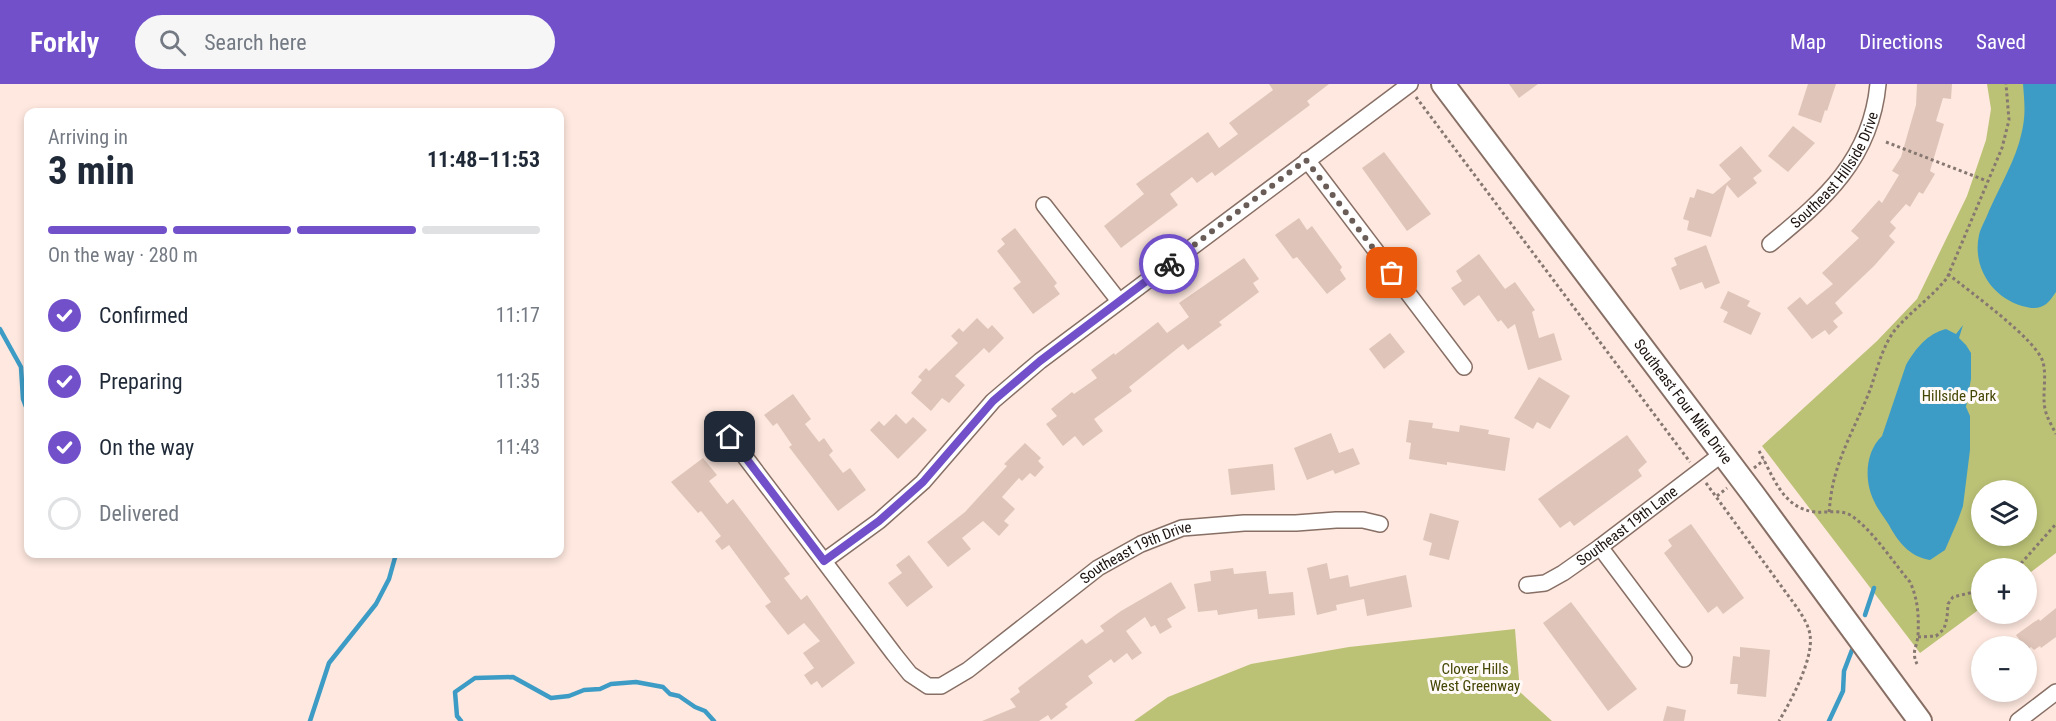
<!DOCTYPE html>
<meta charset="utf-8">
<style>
body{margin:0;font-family:"Roboto Condensed",sans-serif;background:#f6f6f7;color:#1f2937;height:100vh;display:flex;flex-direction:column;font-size:22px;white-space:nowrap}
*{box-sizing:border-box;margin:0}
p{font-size:20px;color:#747a83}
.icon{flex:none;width:33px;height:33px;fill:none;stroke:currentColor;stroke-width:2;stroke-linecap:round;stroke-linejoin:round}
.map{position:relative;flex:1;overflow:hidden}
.drawer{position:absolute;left:24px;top:24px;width:540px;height:450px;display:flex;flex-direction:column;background:#fff;border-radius:12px;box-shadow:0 3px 9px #0003}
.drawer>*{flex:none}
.controls{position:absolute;left:1971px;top:396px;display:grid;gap:12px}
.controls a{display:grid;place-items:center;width:66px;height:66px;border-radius:50%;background:#fff;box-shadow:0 3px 9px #0003;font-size:30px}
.pin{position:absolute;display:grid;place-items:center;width:51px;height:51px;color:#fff;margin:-26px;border-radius:12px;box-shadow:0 3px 9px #0006}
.courier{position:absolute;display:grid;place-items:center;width:60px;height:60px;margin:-30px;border:4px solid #7150ca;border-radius:50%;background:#fff;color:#222;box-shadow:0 2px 8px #0007}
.overview em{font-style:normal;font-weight:700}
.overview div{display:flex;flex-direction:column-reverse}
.overview{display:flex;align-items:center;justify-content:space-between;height:102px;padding:0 24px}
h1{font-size:39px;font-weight:700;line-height:45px}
.bar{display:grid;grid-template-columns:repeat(4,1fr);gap:9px 6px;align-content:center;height:72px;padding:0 24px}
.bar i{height:8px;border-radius:4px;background:#e0e1e3}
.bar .active{background:#7150ca}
.bar p{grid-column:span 4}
ol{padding:0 24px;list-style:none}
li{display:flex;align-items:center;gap:18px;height:66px}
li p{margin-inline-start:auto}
li .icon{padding:6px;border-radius:50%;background:#7150ca;color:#fff;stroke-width:4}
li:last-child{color:#747a83}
li i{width:33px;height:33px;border:3px solid #e0e1e3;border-radius:50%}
header{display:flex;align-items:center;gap:36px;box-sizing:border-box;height:84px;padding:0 30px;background:#7150ca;color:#fff}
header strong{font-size:28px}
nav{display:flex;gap:33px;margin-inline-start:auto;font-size:21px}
.search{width:420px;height:54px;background:#f6f6f7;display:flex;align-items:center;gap:15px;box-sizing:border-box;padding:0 21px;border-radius:33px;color:#747a83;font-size:22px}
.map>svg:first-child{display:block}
.green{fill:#bbc276;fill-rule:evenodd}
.water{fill:#3d9cc6}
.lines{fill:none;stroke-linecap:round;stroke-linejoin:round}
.stream{stroke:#3d9cc6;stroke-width:4.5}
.building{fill:#dfc5b9}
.minor-casing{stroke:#876f65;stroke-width:18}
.secondary-casing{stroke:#876f65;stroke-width:26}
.path{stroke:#867771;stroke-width:3;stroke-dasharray:3 3;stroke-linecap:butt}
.minor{stroke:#fff;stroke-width:15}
.secondary{stroke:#fff;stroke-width:22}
.done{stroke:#6a5d57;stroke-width:6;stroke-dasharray:0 10.8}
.route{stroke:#7150ca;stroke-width:8}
.labels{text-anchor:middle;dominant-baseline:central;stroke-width:6;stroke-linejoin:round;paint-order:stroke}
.street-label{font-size:15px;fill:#1b120e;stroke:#fff9f7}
.park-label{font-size:15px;fill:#434604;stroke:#fff9f7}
</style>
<header>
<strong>Forkly</strong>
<div class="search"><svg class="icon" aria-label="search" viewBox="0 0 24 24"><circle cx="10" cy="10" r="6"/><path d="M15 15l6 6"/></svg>Search here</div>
<nav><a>Map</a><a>Directions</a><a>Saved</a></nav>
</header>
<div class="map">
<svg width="2056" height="637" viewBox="0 0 2056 637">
<rect width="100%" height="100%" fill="#fee8df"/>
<!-- green -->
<g class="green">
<path d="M1987,0H2056V469L2027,491L2026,484H1982L1981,524L1920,569L1762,362L1877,257L1917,215L1967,112L1986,56L1991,25ZM1982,406H2026V452H1982Z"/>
<polygon points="1515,545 1520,608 1552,637 1134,637 1168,613 1251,580 1349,563"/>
</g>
<!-- water -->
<g class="water">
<path d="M2023,0H2056V208C2046,223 2040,227 2022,222C1992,213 1972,183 1979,151C1980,146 1983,140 1986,134C1996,109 2011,85 2019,59C2026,35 2025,24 2023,0Z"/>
<path d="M1963,241L1959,254L1966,261L1971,269V295L1966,323L1970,332V366L1963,422L1958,436L1945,466L1930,476C1910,473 1898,458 1889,441C1884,433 1878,426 1874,417C1864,397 1865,368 1882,352L1906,281C1916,264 1927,250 1946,245L1956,250Z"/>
</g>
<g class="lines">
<!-- stream -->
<g class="stream">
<polyline points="0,245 21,283 23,315 28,328"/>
<polyline points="1865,531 1874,504"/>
<polyline points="310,637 329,579 376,520 389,495 396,470"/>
<polyline points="461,637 457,632 455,608 475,594 513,593 551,614 569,612 584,606 600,605 611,600 636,598 663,603 670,610 679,612 695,623 705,627 714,637"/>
<polyline points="1829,637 1843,607 1844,587 1852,566"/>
</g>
</g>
<!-- building -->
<g class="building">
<polygon points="1269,0 1329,0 1307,17 1310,21 1215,92 1212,88 1197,99 1192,93 1170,110 1178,121 1121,164 1104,142 1144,110 1136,100 1208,48 1219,64 1238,50 1229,39 1273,6"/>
<polygon points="1509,0 1538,0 1519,14"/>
<polygon points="1808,0 1836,0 1827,27 1825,26 1821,39 1798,31"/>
<polygon points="1917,0 1952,0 1951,15 1943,14 1936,37 1944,40 1930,87 1935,90 1923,110 1919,108 1910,123 1906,120 1890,138 1896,144 1889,152 1895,158 1874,182 1835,219 1843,229 1833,237 1838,243 1829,251 1825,246 1812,255 1787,224 1800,213 1807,221 1833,200 1822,189 1859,154 1851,147 1879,116 1882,119 1899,91 1892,87 1901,73 1916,21"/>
<polygon points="1793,42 1815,59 1788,88 1768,72"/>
<polygon points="1741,62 1762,87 1753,94 1757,99 1738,114 1727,101 1711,153 1687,146 1689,137 1683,135 1690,113 1694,114 1697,105 1713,110 1731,95 1719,81"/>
<polygon points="1384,68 1431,130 1407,147 1362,84"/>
<polygon points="1299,134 1307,146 1312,142 1342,183 1340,186 1346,195 1327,210 1297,173 1293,175 1275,151"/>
<polygon points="1015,144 1057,199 1054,202 1060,210 1033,230 1013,204 1021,198 997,167 1005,160 1001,155"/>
<polygon points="1706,161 1720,199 1705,205 1702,198 1680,206 1671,184 1677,181 1674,174"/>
<polygon points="1479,170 1505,205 1515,198 1535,226 1532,228 1539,254 1554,249 1562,276 1528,286 1515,240 1508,245 1501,236 1498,238 1479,211 1464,222 1451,204 1462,197 1456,187"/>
<polygon points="1244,174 1259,195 1253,199 1259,208 1219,238 1222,241 1188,266 1183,260 1129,303 1132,307 1094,335 1103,347 1083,362 1075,352 1063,362 1046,340 1057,332 1051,325 1072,308 1074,310 1097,294 1091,286 1114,269 1115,271 1158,238 1167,249 1189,233 1179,219"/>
<polygon points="1728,207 1750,217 1747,222 1761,229 1751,251 1723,238 1728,228 1720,224"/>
<polygon points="977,234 988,245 992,241 1004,254 989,269 984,264 955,292 965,301 949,319 942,314 931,327 911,309 922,296 918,293 926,284 929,287 958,259 951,252 959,244 963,248"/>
<polygon points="1390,249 1405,268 1384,285 1369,265"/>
<polygon points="1539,293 1570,312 1550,345 1537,338 1533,345 1514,334"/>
<polygon points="793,310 811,335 805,340 819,358 824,354 833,367 829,371 843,389 850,384 866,406 838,427 789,363 792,361 777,339 773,342 764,331"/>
<polygon points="896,330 906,340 913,333 927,346 898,375 870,346 879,337 884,342"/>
<polygon points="1409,336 1433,339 1432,344 1459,348 1460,341 1489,346 1488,350 1510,354 1505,387 1447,378 1447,381 1409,375 1411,359 1406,358"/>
<polygon points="1331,349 1339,369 1353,364 1360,380 1335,390 1333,386 1307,396 1294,364"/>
<polygon points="1627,351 1647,378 1638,386 1642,392 1574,442 1570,437 1560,444 1538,415"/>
<polygon points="1025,359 1041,374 1038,377 1044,383 1035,393 1030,389 1022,397 1019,394 1002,413 1015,425 1004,437 1009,441 999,452 983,437 962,454 971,465 948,483 927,458 965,428 1007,382 1004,380"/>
<polygon points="703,374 717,391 709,397 727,420 733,415 790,490 784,494 801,516 807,511 855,579 822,604 817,597 811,601 804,591 814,584 803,569 820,557 804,539 788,551 765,522 771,518 729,461 722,466 715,457 721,452 701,427 698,429 671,398"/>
<polygon points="1273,380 1275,406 1231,411 1228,385"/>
<polygon points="1430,429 1459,437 1449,476 1429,471 1432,459 1423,456"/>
<polygon points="1691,440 1744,514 1723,530 1717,522 1708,529 1664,469 1672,462 1668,456"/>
<polygon points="909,471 933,503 907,523 888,499 902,489 896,481"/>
<polygon points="1327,479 1330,495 1348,491 1350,503 1406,491 1412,523 1367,532 1364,515 1336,521 1337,526 1317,531 1307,484"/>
<polygon points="1233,484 1234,490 1266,487 1269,510 1293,508 1295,531 1258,535 1257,525 1218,531 1217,526 1198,528 1194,500 1211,497 1210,487"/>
<polygon points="1171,498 1186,524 1167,535 1172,543 1160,550 1155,541 1151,543 1145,533 1126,547 1142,569 1132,576 1127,569 1114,579 1111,575 1088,592 1093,599 1065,620 1068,623 1051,636 1048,631 1039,637 982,637 1016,623 1010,615 1020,608 1018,604 1082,555 1086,560 1104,547 1100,542 1121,527"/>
<polygon points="1571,518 1637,605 1608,627 1543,539"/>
<polygon points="2056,524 2056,553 2041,564 2040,562 2034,566 2031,563 2027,566 2016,551 2034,538 2039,535 2040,537"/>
<polygon points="1740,563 1770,566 1766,613 1737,610 1738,600 1730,600 1733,572 1740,573"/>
<polygon points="1667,622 1686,626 1684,637 1663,637"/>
</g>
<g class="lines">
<defs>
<g id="minor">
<polyline points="1307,76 1464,283"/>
<polyline points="1044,121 1119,217"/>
<path id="s1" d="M1770,160C1825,115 1871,75 1878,0"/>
<path id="s2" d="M730,353L894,570L910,590L928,602H941L968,586L1098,484L1141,460L1182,444L1244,439H1296L1336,436H1363L1380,440"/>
<polyline points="1600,463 1684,575"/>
<polyline points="824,477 879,437 923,398 993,317 1040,277 1410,0"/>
<path id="s3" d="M1527,501L1545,499L1563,489L1600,463L1722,370"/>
<polyline points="2018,637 2056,608"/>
</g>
<g id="secondary">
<path id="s4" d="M1443,0L1753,410L1920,637"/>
</g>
</defs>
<!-- minor casing -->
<use href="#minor" class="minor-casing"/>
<!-- secondary casing -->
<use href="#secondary" class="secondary-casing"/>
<!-- path -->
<g class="path">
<polyline points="1416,13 1690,378"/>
<polyline points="1886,58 1987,97"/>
<path d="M1948,190C1970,208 2036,255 2043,278C2047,294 2042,310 2045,325C2047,334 2052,342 2056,350"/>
<path d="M1759,367C1773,391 1782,425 1816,428C1828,429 1841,425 1852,432C1875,449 1892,477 1910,498C1918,515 1919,533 1918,551C1917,564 1911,567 1917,580"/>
<polyline points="1754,384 1764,376"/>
<path d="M1706,399L1798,525C1803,533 1809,542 1810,551C1814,574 1791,617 1779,637"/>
<polyline points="1717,412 1727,404"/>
<path d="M1829,428C1830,419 1831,409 1833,400C1840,368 1858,337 1870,306C1877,286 1882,263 1895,246C1911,227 1932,213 1947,194L2002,64L2009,36L2006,0"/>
<polyline points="2017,484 2056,440"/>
<polyline points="1918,553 1936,552 1944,545 1947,534 1948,520 1953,513 1982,506"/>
</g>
<!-- minor -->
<use href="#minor" class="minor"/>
<!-- secondary -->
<use href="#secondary" class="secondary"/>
</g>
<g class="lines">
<!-- done -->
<polyline class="done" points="1169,180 1306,76 1392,189"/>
<!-- route -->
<polyline class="route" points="730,353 824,477 879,437 923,398 993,317 1040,277 1169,180"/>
</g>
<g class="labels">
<!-- street labels -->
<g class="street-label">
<text stroke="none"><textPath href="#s1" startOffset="100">Southeast Hillside Drive</textPath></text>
<text stroke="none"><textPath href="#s4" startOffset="398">Southeast Four Mile Drive</textPath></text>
<text stroke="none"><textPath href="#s3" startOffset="118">Southeast 19th Lane</textPath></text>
<text stroke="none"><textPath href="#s2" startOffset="570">Southeast 19th Drive</textPath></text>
</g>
<!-- park labels -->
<g class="park-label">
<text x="1959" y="312">Hillside Park</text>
<text x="1475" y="585">Clover Hills<tspan x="1475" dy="17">West Greenway</tspan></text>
</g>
</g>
</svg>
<div class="controls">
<a><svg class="icon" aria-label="layers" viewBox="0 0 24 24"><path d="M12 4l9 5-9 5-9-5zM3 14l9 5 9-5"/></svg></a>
<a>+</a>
<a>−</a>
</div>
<div class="pin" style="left:1392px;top:189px;background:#ea580c"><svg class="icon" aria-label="bag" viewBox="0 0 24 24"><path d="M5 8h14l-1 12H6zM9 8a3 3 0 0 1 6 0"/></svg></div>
<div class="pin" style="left:730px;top:353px;background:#1f2937"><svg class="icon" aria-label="home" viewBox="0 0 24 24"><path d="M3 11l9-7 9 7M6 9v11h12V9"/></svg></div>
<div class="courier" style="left:1169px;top:180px"><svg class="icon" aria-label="bike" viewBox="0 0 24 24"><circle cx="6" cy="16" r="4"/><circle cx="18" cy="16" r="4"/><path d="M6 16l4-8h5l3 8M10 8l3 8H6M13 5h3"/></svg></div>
<section class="drawer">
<div class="overview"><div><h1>3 min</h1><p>Arriving in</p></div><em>11:48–11:53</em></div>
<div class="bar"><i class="active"></i><i class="active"></i><i class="active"></i><i></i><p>On the way · 280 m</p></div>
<ol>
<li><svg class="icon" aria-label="check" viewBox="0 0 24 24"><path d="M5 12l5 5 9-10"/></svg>Confirmed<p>11:17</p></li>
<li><svg class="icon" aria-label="check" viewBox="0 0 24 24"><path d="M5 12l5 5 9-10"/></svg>Preparing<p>11:35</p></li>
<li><svg class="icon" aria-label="check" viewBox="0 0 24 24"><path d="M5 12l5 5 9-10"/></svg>On the way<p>11:43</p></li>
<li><i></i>Delivered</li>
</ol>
</section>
</div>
